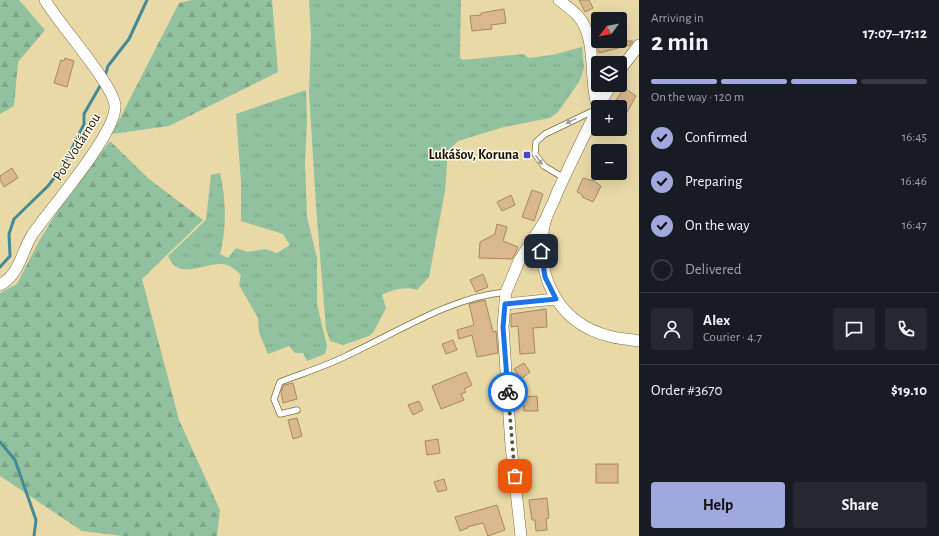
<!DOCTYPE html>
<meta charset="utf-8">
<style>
body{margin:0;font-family:"Alegreya Sans",sans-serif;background:#242831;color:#f1f3f6;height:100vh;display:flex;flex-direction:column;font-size:15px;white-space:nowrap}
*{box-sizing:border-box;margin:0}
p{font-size:13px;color:#9ea1a6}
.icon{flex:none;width:22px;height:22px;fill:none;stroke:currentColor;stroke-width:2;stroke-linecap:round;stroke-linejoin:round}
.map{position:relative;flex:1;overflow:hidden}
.sheet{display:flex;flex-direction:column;background:#171b24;width:300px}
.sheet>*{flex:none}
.needle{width:26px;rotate:238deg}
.controls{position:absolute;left:591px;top:12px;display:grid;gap:8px}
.controls a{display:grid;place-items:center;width:36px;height:36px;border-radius:4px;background:#171b24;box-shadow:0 4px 16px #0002;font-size:20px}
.pin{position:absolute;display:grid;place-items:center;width:34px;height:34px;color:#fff;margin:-17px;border-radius:8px;box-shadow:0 2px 6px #0006}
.courier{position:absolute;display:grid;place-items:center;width:40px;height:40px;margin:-20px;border:3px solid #1a73e8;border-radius:50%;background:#fff;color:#222;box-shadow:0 1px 5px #0007}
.overview em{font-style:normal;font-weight:700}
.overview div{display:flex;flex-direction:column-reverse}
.overview{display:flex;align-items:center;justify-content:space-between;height:68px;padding:0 12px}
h1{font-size:26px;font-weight:700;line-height:30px}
.bar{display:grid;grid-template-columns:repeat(4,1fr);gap:6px 4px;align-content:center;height:48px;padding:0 12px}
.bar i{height:5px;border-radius:3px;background:#363941}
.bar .on{background:#a1a8de}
.bar p{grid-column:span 4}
.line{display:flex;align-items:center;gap:10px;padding:0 12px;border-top:1px solid #363941}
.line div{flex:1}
.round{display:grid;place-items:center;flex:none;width:42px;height:42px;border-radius:4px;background:#242831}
ol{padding:0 12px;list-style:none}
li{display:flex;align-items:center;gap:12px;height:44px}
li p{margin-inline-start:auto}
li .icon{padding:4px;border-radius:50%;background:#a1a8de;color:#111;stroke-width:4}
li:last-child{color:#9ea1a6}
li i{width:22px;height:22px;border:2px solid #363941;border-radius:50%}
.cta{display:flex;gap:8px;margin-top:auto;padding:8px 12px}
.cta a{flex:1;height:46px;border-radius:4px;background:#a1a8de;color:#111;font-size:16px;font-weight:700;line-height:46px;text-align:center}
.cta a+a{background:#242831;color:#f1f3f6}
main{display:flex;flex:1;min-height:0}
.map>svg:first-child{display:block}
.grass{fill:url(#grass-tufts)}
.forest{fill:url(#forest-firs)}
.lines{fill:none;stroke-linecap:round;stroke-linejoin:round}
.stream{stroke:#448b95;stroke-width:3}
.building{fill:#d9b88e;stroke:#a6875f}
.service-casing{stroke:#7c6d3f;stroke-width:7}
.minor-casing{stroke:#7c6d3f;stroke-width:12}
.service{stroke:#fff;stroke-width:5.5}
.minor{stroke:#fff;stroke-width:11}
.oneway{fill:#a2a099}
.done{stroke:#60573b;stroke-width:4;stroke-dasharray:0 7.2}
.route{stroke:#1a73e8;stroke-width:5}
.poi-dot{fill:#404cc0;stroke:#fffaec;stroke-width:1.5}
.labels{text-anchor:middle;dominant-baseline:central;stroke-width:3;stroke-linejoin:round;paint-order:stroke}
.street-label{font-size:14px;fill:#171101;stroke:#fffaec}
.poi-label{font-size:14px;font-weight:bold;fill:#171101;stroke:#fffaec;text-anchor:end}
</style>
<main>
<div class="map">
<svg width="639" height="536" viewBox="0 0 639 536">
<defs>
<pattern id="grass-tufts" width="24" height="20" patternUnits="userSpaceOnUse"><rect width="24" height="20" fill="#91c19e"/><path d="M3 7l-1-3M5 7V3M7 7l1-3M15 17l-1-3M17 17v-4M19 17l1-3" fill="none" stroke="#7ca586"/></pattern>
<pattern id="forest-firs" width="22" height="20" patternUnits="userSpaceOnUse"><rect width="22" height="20" fill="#91c19e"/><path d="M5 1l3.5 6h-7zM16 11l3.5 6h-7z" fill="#7ca586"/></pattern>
</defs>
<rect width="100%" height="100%" fill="#e8d9a7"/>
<!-- grass -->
<g class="grass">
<path d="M309,0H461L460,58L463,60L523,54L529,58L552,55L582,47L584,68L579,82L558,112L550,118L504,127L458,141L448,151L445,191L429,277L417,290C405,286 392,290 382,295L386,308L374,331L369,336L343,345L330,341L326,329L316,206L309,92L311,34Z"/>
<path d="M306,90L307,122L305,162L307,217L317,258V304L327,346L325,354L307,361L303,353H295L289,346L268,354L267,352L259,332L258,318L239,285L241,275C236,270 229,264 222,264C203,263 178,281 168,256L206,220L211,175L220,173C226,199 227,228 220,254L228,258L236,248L248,252L265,249L277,253L290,245L283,234L241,221V182L236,114Z"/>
</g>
<!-- forest -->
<g class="forest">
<polygon points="0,0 19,0 45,30 18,62 14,106 0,114"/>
<polygon points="192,0 272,0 278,72 169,126 112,134 179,3"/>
<polygon points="110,141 149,179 203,220 142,279 179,420 220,510 217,536 123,536 82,531 0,476 0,293 17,284 39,241 62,204"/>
</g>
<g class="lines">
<!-- stream -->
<g class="stream">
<polyline points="105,76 108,66 129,39 147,0"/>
<polyline points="0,267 10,256 9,234 14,219 48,186 64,165 84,124 84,114 100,86"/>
<polyline points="0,442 15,460 36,520 34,536"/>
</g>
</g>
<!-- building -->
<g class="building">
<polygon points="579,0 589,0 593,8 585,12"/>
<polygon points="504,9 506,23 491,25 492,29 472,31 470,16 481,15 481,13"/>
<polygon points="596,41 633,41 630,45 599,53"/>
<polygon points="65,58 74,61 67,87 54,83 61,60 64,61"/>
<polygon points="624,88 636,96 620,125 620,105 615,102"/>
<polygon points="12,168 18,178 4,187 0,180 0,176"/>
<polygon points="583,178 594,181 601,186 593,202 582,197 583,195 577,192"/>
<polygon points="532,190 543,194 534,221 522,217"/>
<polygon points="511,195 515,205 502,211 497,202"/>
<polygon points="497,224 507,227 503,241 518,247 515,254 512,259 479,258 480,242 495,234"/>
<polygon points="483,274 488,287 476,292 470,280"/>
<polygon points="485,300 493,332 496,331 498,353 477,357 472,335 459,339 457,330 474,325 469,304"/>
<polygon points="546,309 547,327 533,328 535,353 520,354 518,326 511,327 511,314"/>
<polygon points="453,340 457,350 446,354 442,344"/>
<polygon points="524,363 530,372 521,379 514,369"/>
<polygon points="466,372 472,385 464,389 466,392 461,394 464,400 441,409 432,386"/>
<polygon points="293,383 297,399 283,403 281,392 282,389 284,385"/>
<polygon points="537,396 538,411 524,411 523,397"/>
<polygon points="419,401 423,410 413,415 408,405"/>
<polygon points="297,418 302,436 293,439 288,420"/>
<polygon points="438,439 440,453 427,455 425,441"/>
<rect x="596" y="464" width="22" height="19"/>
<polygon points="444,479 447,490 438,492 434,482"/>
<polygon points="547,498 549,518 546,519 547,530 536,531 535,520 532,520 529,500"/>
<polygon points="497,505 505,530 488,536 483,523 467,527 468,528 460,531 455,517"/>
</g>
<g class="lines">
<defs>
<g id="service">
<polyline points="564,178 544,166 535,154 536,142 545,134 595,110"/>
<path d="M297,410L280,414L274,399L280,382C303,373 327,366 348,355C398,332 451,297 506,292"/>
</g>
<g id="minor">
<path d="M559,0C565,5 573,10 578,16C598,39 588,80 598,108"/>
<polyline points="620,70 639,45"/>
<polyline points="598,107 611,85"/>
<path d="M598,108C584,136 570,164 557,193C554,202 548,212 545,221C533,271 556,323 609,336C618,339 629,339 639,341"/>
<path d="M0,285C20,274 21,253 32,235C49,210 117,133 115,106C114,85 58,23 45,0"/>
<polyline points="505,304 556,299"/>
<polyline points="521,536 511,446 503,327 506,292 519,261 546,219"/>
</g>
</defs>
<!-- service casing -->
<use href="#service" class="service-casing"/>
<!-- minor casing -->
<use href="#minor" class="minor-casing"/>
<!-- service -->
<use href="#service" class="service"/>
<!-- minor -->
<use href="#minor" class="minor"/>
</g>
<!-- one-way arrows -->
<defs><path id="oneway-solid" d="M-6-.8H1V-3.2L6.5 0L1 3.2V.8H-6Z"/></defs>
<g class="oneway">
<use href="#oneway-solid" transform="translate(571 121) rotate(154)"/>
<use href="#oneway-solid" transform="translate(539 160) rotate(54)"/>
</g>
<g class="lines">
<!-- done -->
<polyline class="done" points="508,392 515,476"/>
<!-- route -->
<polyline class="route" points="508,392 503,327 505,304 556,299 545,277 541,251"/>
</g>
<!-- markers -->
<rect class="poi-dot" x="523" y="151" width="8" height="8" rx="2"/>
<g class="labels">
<!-- street labels -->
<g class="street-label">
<text transform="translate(77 147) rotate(-58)">Pod Vodárnou</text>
</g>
<!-- poi labels -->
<g class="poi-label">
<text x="519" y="155">Lukášov, Koruna</text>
</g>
</g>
</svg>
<div class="controls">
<a><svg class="needle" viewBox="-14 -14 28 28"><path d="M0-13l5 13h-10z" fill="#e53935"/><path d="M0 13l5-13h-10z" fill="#9ea1a6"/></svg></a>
<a><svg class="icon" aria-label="layers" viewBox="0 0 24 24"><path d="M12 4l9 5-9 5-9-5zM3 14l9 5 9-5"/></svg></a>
<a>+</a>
<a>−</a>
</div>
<div class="pin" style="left:515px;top:476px;background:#ea580c"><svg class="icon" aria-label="bag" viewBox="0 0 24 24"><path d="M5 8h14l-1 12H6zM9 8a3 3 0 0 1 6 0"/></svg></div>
<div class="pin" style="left:541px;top:251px;background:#1f2937"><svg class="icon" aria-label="home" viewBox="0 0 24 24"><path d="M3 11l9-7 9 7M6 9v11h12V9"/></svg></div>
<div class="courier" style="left:508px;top:392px"><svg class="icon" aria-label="bike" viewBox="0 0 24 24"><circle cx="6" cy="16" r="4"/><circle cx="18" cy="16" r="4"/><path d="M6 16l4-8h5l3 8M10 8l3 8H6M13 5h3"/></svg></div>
</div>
<section class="sheet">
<div class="overview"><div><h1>2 min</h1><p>Arriving in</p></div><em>17:07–17:12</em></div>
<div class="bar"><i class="on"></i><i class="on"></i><i class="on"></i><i></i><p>On the way · 120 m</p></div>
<ol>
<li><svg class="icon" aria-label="check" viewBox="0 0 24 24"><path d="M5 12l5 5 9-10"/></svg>Confirmed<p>16:45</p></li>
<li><svg class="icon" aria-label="check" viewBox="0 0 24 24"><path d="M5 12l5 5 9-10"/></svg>Preparing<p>16:46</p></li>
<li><svg class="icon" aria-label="check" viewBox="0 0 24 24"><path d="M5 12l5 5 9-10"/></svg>On the way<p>16:47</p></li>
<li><i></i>Delivered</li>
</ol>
<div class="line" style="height:72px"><a class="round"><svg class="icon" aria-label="person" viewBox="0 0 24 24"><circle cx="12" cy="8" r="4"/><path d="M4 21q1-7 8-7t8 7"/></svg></a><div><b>Alex</b><p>Courier · 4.7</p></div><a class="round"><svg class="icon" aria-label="chat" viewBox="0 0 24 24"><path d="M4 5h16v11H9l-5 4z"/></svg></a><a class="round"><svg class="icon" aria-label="phone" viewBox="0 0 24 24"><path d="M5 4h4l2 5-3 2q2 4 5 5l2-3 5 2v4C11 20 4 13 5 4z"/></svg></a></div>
<div class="line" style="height:52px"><div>Order #3670</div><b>$19.10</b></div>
<div class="cta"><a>Help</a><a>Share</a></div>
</section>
</main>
